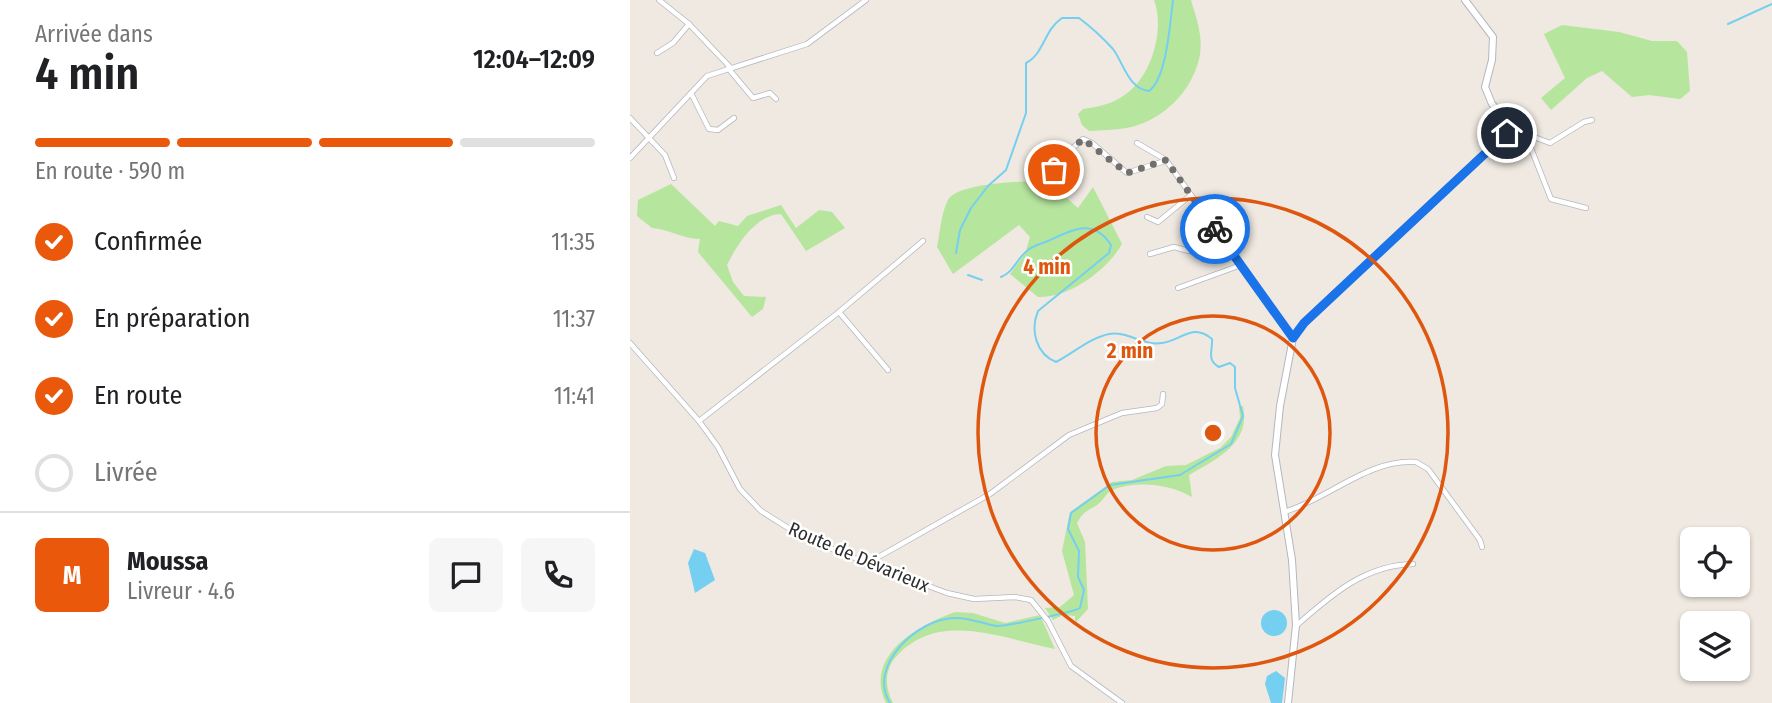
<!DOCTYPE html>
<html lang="fr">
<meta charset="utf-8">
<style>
body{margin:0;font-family:"Fira Sans Condensed",sans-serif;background:#f6f6f6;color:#202124;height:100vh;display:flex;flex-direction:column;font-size:26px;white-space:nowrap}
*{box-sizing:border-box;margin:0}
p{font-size:23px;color:#757577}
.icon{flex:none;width:38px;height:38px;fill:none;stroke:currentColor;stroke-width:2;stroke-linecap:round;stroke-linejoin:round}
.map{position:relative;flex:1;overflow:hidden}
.details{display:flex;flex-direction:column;background:#fff;width:630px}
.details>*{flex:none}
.buttons{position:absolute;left:1050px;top:527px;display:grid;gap:14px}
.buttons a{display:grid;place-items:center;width:70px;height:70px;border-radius:10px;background:#fff;box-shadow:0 2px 5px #0004;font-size:35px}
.pin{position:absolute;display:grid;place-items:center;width:60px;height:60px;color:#fff;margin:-30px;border:4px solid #fff;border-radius:50%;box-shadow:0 2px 7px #0007}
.courier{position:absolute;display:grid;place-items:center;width:70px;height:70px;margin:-35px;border:5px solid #1a73e8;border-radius:50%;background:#fff;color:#222;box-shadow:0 2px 9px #0007}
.overview em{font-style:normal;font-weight:600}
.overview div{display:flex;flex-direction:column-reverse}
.overview{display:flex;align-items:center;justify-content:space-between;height:119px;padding:0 35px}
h1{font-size:46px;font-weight:600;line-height:52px}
.bar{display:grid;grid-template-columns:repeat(4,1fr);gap:10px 7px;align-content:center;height:84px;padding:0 35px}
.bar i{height:9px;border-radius:5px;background:#e0e0e0}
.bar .on{background:#ea580c}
.bar p{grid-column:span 4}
.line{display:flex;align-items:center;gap:18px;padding:0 35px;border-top:2px solid #e0e0e0}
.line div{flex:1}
.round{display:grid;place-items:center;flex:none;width:74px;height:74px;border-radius:10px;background:#f6f6f6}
ol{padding:0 35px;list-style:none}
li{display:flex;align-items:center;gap:21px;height:77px}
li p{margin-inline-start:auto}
li .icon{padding:7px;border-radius:50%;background:#ea580c;color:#fff;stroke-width:4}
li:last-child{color:#757577}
li i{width:38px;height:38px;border:4px solid #e0e0e0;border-radius:50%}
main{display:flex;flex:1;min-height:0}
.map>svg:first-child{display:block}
.green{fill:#b6e59e}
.water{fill:#75cff0}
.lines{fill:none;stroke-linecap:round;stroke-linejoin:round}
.stream{stroke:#75cff0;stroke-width:2}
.minor-casing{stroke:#b4b7c1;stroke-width:6}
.secondary-casing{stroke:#b4b7c1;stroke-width:8}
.minor{stroke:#fff;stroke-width:4.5}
.secondary{stroke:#fff;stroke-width:6}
.done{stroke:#726f6d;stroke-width:7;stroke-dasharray:0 12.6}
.route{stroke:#1a73e8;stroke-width:9}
.ring{fill:none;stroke:#df570e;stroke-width:3.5}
.labels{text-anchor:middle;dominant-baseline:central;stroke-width:5;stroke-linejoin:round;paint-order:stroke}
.street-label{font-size:19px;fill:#2e2e2e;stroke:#fff}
.centre{fill:#df570e;stroke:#fff;stroke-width:3.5}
.ring-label{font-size:21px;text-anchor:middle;font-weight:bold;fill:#df570e;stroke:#fff;stroke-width:5;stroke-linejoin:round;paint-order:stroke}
</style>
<main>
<section class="details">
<div class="overview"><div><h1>4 min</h1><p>Arrivée dans</p></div><em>12:04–12:09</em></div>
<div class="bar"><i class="on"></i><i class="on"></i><i class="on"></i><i></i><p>En route · 590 m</p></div>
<ol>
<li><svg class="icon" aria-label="check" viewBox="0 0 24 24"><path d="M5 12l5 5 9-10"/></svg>Confirmée<p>11:35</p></li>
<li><svg class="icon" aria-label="check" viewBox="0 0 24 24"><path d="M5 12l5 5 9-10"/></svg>En préparation<p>11:37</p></li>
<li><svg class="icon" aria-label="check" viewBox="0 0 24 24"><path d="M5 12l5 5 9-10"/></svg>En route<p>11:41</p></li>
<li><i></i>Livrée</li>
</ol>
<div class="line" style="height:126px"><b class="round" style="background:#ea580c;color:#fff">M</b><div><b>Moussa</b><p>Livreur · 4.6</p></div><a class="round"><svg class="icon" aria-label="chat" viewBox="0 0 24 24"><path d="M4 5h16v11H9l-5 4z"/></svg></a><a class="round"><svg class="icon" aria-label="phone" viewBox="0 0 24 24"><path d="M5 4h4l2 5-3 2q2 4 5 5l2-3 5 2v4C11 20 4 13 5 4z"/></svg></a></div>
</section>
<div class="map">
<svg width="1142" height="703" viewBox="0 0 1142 703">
<rect width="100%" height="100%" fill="#efe9e1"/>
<!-- green -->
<g class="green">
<path d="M524,0H561C566,17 573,36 570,54C564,90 533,121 497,128C485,130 471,130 459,131L452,125L448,114L453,109C466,107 478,105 490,98C520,82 536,31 524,0Z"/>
<polygon points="932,25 989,32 1022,41 1047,41 1057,52 1060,91 1050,99 1019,95 1002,97 972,71 957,78 921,110 911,98 935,78 914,34"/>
<path d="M417,180L448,208L463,187L492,244C477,270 440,298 408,297L380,274L395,254L400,237L389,225L323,274L307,247C310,233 311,213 318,200C328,182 397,182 417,180Z"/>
<path d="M41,184L85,226L89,221L108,226L117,216L151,205L166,228L189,210L202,212L215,228L176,251L151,214C125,215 107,245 97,265L103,282L114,296L136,297L133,309L122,317L68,252L70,239C53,239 39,229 22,228L7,216L8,200Z"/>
<path d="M609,406H613C621,443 587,459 559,475L562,497C540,484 507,480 482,490C476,493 473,501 467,505C457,511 453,512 447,523L455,542L458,609L445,623V616L433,615L423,620L415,608L430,607L444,595L432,551L440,512L482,482L502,480L536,466L556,465L590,448L601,437L610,418Z"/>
<path d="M325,612L343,613L375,623L410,615L425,649C373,639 308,609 266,657C254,670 255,688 263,703H256C233,656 288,625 325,612Z"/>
</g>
<!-- water -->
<g class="water">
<polygon points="64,549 75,553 85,580 65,593 58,563"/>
<circle cx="644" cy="623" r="13"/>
<polygon points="646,671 655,678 652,703 641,703 635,684 637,676"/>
</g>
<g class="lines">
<!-- stream -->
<g class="stream">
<polyline points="1098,24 1142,4"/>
<path d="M326,253L330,230L341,208L358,186L376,170L396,113V63C414,54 414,30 432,18H449C461,27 473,38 483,49C493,62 499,90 519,91C537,78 540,22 543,0"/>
<polyline points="338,275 352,280"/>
<path d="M260,703C237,666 287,619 324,618C338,617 353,624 367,626C373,627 444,612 450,608L454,590L448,577L449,551L438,529L441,513L480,485L550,475L601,444L613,416L605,388V367L600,363L589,367C576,360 583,350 582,339C562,322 551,341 532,343C513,346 498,331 479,334C460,338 443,353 426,362C406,354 400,330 408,311L479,253L481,245C463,217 442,230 418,241C411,244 404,245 398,250C387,258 384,272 371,277"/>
</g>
<defs>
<g id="minor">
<polyline points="29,0 59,24 100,67"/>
<polyline points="27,53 43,43 59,24"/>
<polyline points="98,68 123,98 140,93 146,99"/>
<polyline points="61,93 79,129 88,130 104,118"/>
<polyline points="0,118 35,155 44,178"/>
<polyline points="879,125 895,133 921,199 956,208"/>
<polyline points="896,134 920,143 954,122 962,120"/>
<polyline points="507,143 536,160 663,338"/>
<polyline points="0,158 77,76 177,44 236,0"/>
<polyline points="424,170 438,152 453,139 462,143 497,173 535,161"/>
<polyline points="517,217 528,222 561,195"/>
<polyline points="520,254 544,247 559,251 588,232"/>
<polyline points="548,288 611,265"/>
<polyline points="209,312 258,370"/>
<polyline points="0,343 69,421 88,447 110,489 131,511 163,531 209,552 317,593 344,599 385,597 401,600 418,621 441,666 492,703"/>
<polyline points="69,421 209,312 293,241"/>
<path d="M654,512C699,499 737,459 786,462L798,469L850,540L852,547"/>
<polyline points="236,564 360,494 439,435 492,413 527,408 532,404 533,394"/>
<path d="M667,625C701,595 735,565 783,564"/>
</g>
<polyline id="secondary" points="658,703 666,625 662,560 645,455 650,406 663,338 674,323 877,133 877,121 862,104 855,87 862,60 863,37 835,0"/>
</defs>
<!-- minor casing -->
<use href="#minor" class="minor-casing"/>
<!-- secondary casing -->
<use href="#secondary" class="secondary-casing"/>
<!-- minor -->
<use href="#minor" class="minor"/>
<!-- secondary -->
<use href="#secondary" class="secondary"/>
</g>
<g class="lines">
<!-- done -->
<polyline class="done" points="424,170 438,152 453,139 497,173 536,160 585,229"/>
<!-- route -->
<polyline class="route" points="585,229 663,338 674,323 877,133"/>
</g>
<!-- distance rings -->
<g class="ring">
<circle cx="583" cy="433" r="117"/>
<circle cx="583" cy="433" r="235"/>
</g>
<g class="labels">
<!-- street labels -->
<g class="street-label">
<text transform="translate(229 557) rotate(23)">Route de Dévarieux</text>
</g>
</g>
<circle cx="583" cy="433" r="10" class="centre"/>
<g class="ring-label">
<text x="417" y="274">4 min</text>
<text x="500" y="358">2 min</text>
</g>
</svg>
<div class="buttons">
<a><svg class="icon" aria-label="locate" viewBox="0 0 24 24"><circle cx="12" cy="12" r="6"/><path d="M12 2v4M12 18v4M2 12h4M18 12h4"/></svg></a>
<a><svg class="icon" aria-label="layers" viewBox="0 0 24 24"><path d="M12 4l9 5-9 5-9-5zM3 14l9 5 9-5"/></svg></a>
</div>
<div class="pin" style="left:424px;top:170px;background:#ea580c"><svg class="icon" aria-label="bag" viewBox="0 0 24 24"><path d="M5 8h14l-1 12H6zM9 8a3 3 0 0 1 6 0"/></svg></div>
<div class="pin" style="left:877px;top:133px;background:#1f2937"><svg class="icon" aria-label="home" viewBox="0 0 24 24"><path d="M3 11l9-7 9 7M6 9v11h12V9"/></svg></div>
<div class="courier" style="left:585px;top:229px"><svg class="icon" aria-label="bike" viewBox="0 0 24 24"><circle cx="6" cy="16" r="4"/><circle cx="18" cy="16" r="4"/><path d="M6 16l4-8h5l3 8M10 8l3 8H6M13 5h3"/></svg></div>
</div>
</main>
